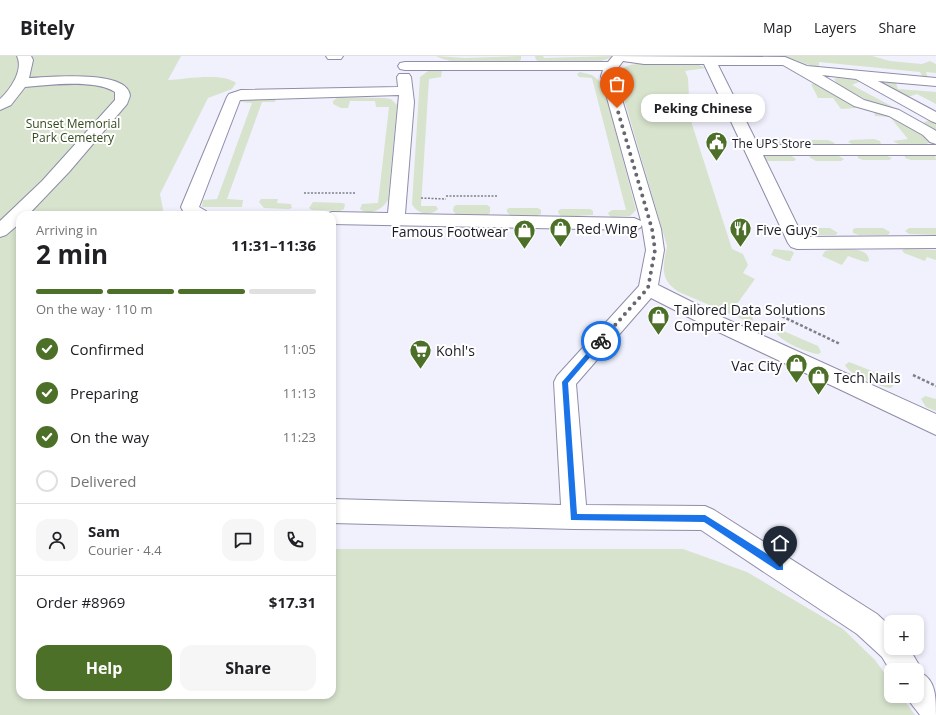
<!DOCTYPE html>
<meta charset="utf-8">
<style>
body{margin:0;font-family:"Open Sans",sans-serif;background:#f6f6f6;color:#202124;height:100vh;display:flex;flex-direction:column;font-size:15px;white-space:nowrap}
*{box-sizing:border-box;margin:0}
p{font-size:13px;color:#757577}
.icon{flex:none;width:22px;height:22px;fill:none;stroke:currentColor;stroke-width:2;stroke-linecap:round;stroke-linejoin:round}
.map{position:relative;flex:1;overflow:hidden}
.side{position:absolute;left:16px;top:155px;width:320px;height:488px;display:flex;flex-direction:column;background:#fff;border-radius:12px;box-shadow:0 2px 6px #0003}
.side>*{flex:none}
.controls{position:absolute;left:884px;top:559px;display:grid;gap:8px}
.controls a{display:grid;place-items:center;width:40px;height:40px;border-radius:8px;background:#fff;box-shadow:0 2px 6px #0003;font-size:20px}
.pin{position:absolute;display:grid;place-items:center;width:34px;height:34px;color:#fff;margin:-41px -17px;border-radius:50% 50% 50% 0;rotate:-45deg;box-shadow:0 0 4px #0007}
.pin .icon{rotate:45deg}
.courier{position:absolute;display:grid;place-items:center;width:40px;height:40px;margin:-20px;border:3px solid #1a73e8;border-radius:50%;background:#fff;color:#222;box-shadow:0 1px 5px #0007}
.bubble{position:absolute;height:28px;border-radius:12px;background:#fff;box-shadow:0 2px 6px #0003;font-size:13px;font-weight:700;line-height:28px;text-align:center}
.head em{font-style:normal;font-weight:700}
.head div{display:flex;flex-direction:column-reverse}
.head{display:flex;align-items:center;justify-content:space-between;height:68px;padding:0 20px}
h1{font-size:26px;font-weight:700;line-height:30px}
.bar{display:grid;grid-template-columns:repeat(4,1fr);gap:6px 4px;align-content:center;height:48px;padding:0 20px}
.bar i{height:5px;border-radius:3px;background:#e0e0e0}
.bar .selected{background:#4d7028}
.bar p{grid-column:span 4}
.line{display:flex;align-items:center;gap:10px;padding:0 20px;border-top:1px solid #e0e0e0}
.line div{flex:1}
.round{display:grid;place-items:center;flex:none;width:42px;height:42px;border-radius:12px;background:#f6f6f6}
ol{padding:0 20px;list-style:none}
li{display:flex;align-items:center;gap:12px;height:44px}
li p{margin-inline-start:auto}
li .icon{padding:4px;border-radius:50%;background:#4d7028;color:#fff;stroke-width:4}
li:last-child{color:#757577}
li i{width:22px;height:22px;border:2px solid #e0e0e0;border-radius:50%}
.button{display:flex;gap:8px;margin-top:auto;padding:8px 20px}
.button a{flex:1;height:46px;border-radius:12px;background:#4d7028;color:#fff;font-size:16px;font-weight:700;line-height:46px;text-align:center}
.button a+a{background:#f6f6f6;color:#202124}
header{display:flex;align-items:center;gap:24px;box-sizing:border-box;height:56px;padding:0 20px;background:#fff;border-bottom:1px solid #e0e0e0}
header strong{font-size:19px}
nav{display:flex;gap:22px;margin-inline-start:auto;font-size:14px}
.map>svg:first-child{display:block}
.green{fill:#d7e3cd}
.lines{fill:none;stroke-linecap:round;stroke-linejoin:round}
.minor-casing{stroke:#8f8da9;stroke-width:2}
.path-far1{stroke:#80808b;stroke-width:1.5;stroke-dasharray:2 1.5;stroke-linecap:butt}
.path{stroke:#80808b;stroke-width:2.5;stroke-dasharray:3 2;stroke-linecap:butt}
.minor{fill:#fff;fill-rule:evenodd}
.route{fill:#1a73e8}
.done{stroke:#676771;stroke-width:4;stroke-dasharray:0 7.2}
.labels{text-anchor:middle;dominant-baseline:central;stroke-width:4;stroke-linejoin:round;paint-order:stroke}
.far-park-label{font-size:12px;fill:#34491e;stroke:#fff}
.far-poi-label{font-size:12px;fill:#1c1c26;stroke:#fff;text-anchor:start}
.poi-label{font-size:14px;fill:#1c1c26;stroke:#fff;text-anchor:start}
</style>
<header>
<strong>Bitely</strong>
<nav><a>Map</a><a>Layers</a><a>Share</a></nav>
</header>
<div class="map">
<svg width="936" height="659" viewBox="0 0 936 659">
<rect width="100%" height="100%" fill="#f1f1fd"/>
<!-- green -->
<g class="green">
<path d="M0,0H181L168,24C185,23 223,16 236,27L232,33L208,42L160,138L163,153L162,159H20V639H332V493H683L747,516L843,573L875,604L891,626V640H901L915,659H0Z"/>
<path d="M436,0L465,2L521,0V4L517,6C494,6 456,11 436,0Z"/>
<path d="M535,0H543L544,2L612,0C600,11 557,6 541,6L536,4Z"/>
<polygon points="760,0 872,0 890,5 922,8 930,5 936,8 936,17 926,16 928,22 922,20 920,16 819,6 819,10 814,11 791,2"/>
<path d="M642,8H697L706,12L685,15L688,22L690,62L732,193L743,198L748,209L743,217L755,223L734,252L752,260L753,264L751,267L679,236C659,223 663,211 667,190L617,19C622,9 633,8 642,8Z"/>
<path d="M439,14L442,15L441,21L429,23L421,150H436L438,153C430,161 417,158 412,148L420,21L428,15Z"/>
<polygon points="580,16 592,19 603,28 636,154 630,160 612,161 609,159 608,157 612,154 626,154 592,22 579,21 577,18"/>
<polygon points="837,22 860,24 859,26 852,29 923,67 929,64 936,66 936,79 891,53 867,44 838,29 834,23"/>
<polygon points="882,25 896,27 898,33 936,36 936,48 917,38 908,41 881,27"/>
<polygon points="811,28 817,28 853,48 856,52 841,53 833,42 818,42"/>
<path d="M338,41L384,42L391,43L397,49L388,144C383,153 369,161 360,153L362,148L378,147L389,51H376L375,45H350L348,52H341L333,48V45Z"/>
<polygon points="276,42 275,46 262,46 227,143 243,144 242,151 202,151 203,144 217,143 252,47 241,46 241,43"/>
<path d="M879,54L928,79L931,86C923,91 900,91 893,85L908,83L890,61L875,60L874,56Z"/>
<polygon points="874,83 880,85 881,88 854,89 848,86 851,84"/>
<polygon points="759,84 782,84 789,87 786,89 758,89 756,85"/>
<polygon points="805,84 828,84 835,87 832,89 807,89 801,86"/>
<polygon points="766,99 790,99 796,103 794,105 768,105 765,104 763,100"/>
<polygon points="813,99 837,99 844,103 841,105 816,105 809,101"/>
<polygon points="860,99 885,99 892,102 889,104 863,104 858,102 858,100"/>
<polygon points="905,99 935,99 936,104 911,104 905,102"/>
<polygon points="261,143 278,143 277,147 291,148 292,152 289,153 264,152 259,146"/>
<polygon points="313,146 342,147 345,148 344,153 340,155 312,154 309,152"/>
<polygon points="457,149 487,149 490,151 490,157 487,159 456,158 453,155 454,150"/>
<polygon points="510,152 538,152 541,154 541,158 537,160 510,159 507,156 507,153"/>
<polygon points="561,153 590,153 593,155 593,159 562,161 559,158 558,155"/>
<polygon points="803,172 830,172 838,177 835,179 806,179 800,177 800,173"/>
<polygon points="856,172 883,172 890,176 888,179 859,179 853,177 853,173"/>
<polygon points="909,172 936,172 936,179 909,178 905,175"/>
<polygon points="774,193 792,195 794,197 790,205 787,205 771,199"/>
<polygon points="905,193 936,194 936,204 927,201 925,205 904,197 902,194"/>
<path d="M830,194C841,194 869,189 869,205L865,206L848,200L842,209L822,200L825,195Z"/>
<path d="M781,274L818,290L821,296L819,298C810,298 779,285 776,276Z"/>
<path d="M849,306L890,322L894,329L891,332C880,331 849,319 845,309Z"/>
<polygon points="925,340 936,343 936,355 926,351 921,343"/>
</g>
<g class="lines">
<defs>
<g id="minor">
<path d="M17,0H31L33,4L29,22C49,21 129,13 130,40L127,48L69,116L28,159H20V167L6,179L0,181V165L42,125L115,44V36C95,23 49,29 25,31L11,49L0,54V43C10,34 24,14 17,0Z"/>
<polygon points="326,0 343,0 341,3 328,3"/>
<path d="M613,0L785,1L807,10L936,22V30L878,25L936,56V67L931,65L856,23L822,19L864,44L899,54L933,73L936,75V88L930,86L923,79L889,60L854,50L783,9H718L758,89H936V99H763L803,181L936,180V192L797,193L791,191L788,187L704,8H644L623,5L617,13L615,20L661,173L664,194L658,229L724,262L936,358V379L710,272L651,242L576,328L586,449L705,450L714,454L877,558L891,571V592H909L922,614L921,617C936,624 936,642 936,659H920L906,641L917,640V614H891V616L882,601L857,578L701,474L574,473L332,467V443L561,449L554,326L557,320L639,230L646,194L642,169L640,172L634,174L332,168V159L326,158L332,156L388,157L399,39L240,44L199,151L206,155L209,159H185L181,151L227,41L229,38L241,34L398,31L397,21L399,18H409L411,21L414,46L405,158L634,162L641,165L601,20L603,14H405L400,13L398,10L400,7L405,6H608Z"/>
</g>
</defs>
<!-- minor casing -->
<use href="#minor" class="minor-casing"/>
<!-- path-far1 -->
<g class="path-far1">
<polyline points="304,137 355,137"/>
<polyline points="446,140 498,140"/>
<polyline points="421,142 446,143"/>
</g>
<!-- path -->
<g class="path">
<polyline points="773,256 840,288"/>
<polyline points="913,319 936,330"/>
</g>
<!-- minor -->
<use href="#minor" class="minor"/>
</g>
<!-- route -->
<polygon class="route" points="599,283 604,285 568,327 577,458 705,459 783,508 783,514 777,514 704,466 571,464 562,326"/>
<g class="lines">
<!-- done -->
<polyline class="done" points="601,285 648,232 655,194 652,173 617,52"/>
</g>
<!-- icons -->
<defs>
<symbol id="civic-pin" viewBox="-11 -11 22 30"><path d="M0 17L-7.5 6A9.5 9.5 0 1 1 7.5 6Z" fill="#4d7028" stroke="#fff"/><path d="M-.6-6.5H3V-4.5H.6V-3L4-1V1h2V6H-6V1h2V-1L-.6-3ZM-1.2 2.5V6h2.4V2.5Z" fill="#fff"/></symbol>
<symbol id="shop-pin" viewBox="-11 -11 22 30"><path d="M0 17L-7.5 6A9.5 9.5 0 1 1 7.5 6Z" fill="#4d7028" stroke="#fff"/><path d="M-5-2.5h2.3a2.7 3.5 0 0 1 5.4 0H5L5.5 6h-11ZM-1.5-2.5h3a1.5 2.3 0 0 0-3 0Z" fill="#fff"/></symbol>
<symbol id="restaurant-pin" viewBox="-11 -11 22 30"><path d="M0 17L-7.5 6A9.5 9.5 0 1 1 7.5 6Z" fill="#4d7028" stroke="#fff"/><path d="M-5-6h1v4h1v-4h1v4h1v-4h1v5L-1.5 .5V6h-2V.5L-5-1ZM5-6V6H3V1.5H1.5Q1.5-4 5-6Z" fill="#fff"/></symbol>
<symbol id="supermarket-pin" viewBox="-11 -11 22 30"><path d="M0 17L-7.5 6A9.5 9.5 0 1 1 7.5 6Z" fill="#4d7028" stroke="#fff"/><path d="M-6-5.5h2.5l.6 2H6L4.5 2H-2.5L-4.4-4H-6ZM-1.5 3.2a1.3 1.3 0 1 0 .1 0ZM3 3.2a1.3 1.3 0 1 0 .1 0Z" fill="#fff"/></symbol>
</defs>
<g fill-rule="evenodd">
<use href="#civic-pin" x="704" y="74" width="25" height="34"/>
<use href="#shop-pin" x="548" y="160" width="25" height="34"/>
<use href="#restaurant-pin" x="728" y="160" width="25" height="34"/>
<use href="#shop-pin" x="512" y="162" width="25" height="34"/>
<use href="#shop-pin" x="646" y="248" width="25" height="34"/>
<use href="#supermarket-pin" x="408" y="282" width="25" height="34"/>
<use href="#shop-pin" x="784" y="296" width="25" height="34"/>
<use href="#shop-pin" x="806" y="308" width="25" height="34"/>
</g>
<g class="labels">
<!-- far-park labels -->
<g class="far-park-label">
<text x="73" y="67">Sunset Memorial<tspan x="73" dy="14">Park Cemetery</tspan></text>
</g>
<!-- far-poi labels -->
<g class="far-poi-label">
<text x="732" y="87">The UPS Store</text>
</g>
<!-- poi labels -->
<g class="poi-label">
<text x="576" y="172">Red Wing</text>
<text x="756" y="173">Five Guys</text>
<text x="508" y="175" text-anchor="end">Famous Footwear</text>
<text x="674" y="253">Tailored Data Solutions<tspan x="674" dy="16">Computer Repair</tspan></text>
<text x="436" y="294">Kohl's</text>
<text x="782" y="309" text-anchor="end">Vac City</text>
<text x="834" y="321">Tech Nails</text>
</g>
</g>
</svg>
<div class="controls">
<a>+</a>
<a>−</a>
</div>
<div class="pin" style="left:617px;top:52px;background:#ea580c"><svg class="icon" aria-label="bag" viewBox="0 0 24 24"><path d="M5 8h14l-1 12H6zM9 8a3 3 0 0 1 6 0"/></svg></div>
<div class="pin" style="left:780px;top:511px;background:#1f2937"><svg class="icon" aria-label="home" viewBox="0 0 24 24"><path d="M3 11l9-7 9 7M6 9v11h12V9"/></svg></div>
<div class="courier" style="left:601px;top:285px"><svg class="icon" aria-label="bike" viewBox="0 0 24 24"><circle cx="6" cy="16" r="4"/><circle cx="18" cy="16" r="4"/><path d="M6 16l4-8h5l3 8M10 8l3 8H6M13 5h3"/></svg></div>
<div class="bubble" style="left:641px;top:38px;width:124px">Peking Chinese</div>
<section class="side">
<div class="head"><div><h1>2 min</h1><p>Arriving in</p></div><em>11:31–11:36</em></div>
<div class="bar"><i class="selected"></i><i class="selected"></i><i class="selected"></i><i></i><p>On the way · 110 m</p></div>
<ol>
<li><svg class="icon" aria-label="check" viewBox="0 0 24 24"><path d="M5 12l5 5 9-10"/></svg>Confirmed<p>11:05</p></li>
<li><svg class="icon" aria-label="check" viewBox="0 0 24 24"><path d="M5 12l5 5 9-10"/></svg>Preparing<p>11:13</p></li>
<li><svg class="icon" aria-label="check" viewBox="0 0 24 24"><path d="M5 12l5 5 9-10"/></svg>On the way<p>11:23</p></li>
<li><i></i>Delivered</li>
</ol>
<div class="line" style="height:72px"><a class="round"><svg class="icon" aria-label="person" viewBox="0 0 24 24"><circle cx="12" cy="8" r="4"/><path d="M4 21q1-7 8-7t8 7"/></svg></a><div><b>Sam</b><p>Courier · 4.4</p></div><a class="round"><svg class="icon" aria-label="chat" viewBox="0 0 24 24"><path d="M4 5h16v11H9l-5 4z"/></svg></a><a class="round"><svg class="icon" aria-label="phone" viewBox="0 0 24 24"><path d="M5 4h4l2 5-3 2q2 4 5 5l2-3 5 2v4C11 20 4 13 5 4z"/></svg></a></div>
<div class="line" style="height:52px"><div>Order #8969</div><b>$17.31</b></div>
<div class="button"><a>Help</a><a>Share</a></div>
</section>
</div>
